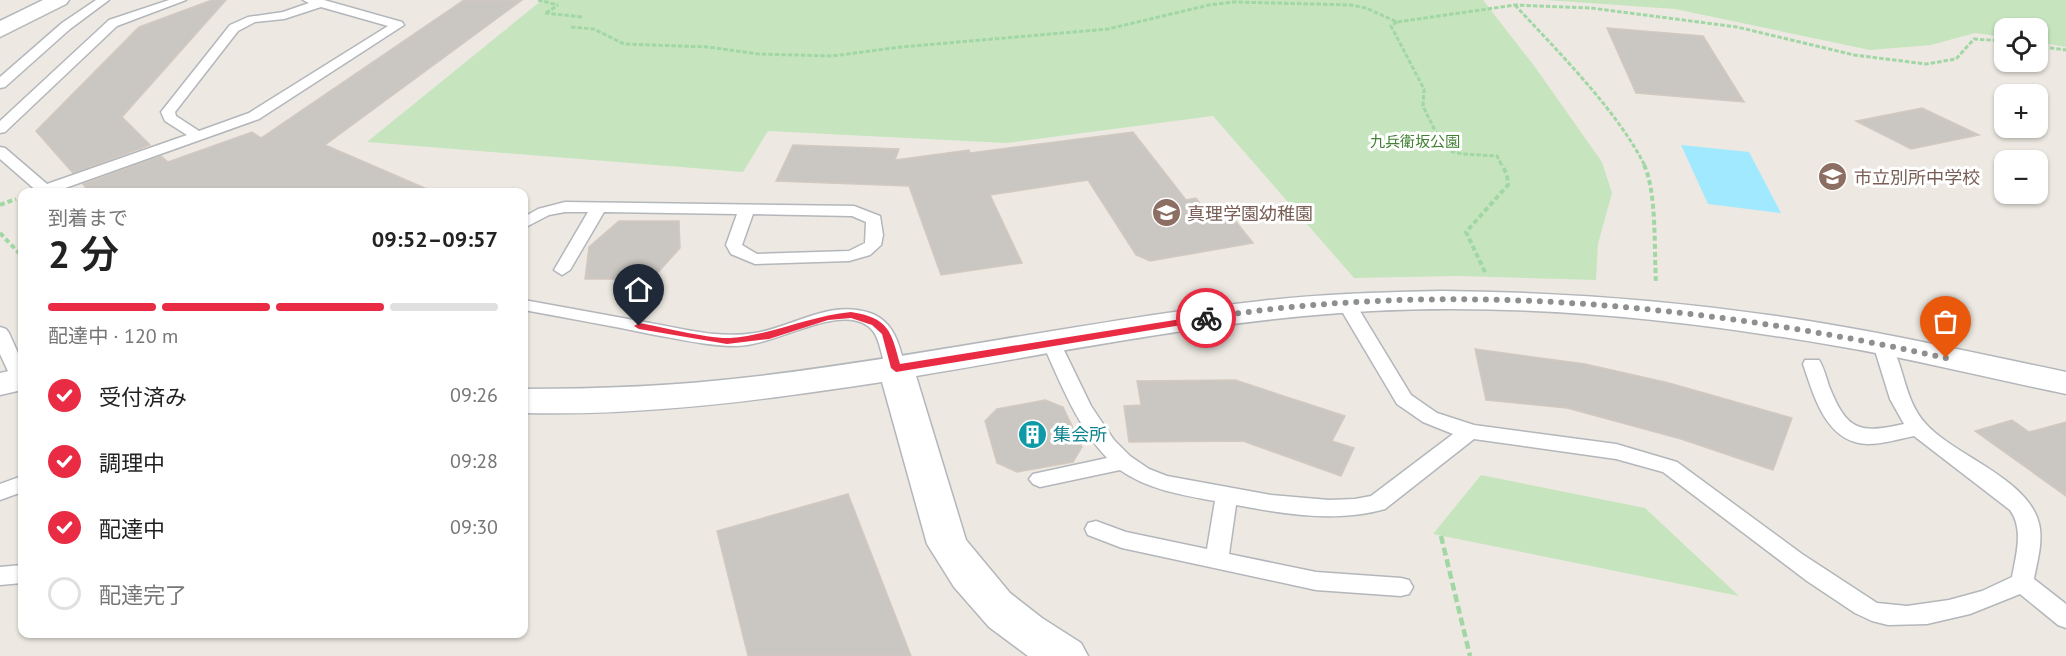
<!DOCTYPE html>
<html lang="ja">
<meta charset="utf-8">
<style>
body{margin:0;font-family:"PT Sans","Noto Sans JP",sans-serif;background:#f6f6f6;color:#222;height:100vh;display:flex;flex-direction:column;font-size:22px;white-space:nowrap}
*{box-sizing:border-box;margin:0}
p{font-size:20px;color:#767676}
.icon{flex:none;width:33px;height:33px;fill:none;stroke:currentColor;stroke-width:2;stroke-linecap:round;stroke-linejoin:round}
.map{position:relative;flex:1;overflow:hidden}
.sheet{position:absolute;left:18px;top:188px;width:510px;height:450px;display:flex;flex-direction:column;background:#fff;border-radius:12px;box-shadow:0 2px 4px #0004}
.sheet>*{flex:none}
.fabs{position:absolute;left:1994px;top:18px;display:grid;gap:12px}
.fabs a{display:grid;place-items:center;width:54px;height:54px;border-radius:12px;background:#fff;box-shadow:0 2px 4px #0004;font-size:30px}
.pin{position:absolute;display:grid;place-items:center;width:51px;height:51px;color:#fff;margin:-62px -26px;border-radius:50% 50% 50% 0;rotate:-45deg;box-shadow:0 0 6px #0007}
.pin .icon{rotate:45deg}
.courier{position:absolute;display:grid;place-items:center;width:60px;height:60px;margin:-30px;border:4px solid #e92c43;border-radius:50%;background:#fff;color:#222;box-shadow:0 2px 8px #0007}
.overview em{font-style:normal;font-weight:600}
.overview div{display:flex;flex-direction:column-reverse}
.overview{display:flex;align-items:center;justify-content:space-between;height:102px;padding:0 30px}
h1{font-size:39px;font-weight:600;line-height:45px}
.bar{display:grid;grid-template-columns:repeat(4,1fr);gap:9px 6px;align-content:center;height:72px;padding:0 30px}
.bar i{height:8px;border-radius:4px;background:#e0e0e0}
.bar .active{background:#e92c43}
.bar p{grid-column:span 4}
ol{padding:0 30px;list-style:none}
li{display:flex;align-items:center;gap:18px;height:66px}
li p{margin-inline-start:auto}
li .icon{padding:6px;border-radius:50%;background:#e92c43;color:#fff;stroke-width:4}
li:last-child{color:#767676}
li i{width:33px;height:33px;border:3px solid #e0e0e0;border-radius:50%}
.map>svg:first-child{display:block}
.green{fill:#c6e5be}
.water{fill:#a0e9ff}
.building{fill:#cac6c1;stroke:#d2c9c0;stroke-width:1.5}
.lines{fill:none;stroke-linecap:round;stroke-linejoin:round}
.service-casing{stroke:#b3b6ba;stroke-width:3}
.tertiary-casing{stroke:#b3b6ba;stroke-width:3}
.path-far2{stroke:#a1d7a5;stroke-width:3;stroke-dasharray:4.5 2;stroke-linecap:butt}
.path-far1{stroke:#a1d7a5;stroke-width:4;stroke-dasharray:5 3;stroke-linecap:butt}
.path{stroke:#a1d7a5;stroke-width:4.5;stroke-dasharray:8 4;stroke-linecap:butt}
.service{fill:#fff;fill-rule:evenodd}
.tertiary{fill:#fff;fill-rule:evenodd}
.route{fill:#e92c43}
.done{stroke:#8d908f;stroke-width:6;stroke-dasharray:0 10.8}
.labels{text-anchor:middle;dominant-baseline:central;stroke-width:6;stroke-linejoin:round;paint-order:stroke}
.far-park-label{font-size:15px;fill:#408133;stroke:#fff}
.education-label{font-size:18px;fill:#785e54;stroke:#fff;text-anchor:start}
.culture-label{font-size:18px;fill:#0d838f;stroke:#fff;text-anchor:start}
</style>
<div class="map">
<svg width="2066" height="656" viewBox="0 0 2066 656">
<rect width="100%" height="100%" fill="#ede9e2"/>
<!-- green -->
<g class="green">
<polygon points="542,0 1483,0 1535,67 1602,162 1612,193 1598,244 1596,280 1459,276 1354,278 1213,116 1006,143 768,131 743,172 367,142"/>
<polygon points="1545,0 2066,0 2066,47 2037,42 2037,28 2004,28 2004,37 1975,33 1931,45 1870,50 1675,9"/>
<polygon points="1481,475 1645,508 1739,596 1433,534"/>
</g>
<!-- water -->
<polygon class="water" points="1681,145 1749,152 1781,213 1708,204"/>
<!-- building -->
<g class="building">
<polygon points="212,0 226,0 122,117 150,145 73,173 36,131 139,27"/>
<polygon points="464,0 522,0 325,145 434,192 89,192 83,184 161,156 168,162 252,132 261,138"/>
<polygon points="1607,28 1703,36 1744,102 1636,93"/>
<polygon points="1922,108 1979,135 1911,149 1856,121"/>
<polygon points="1133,132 1186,200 1196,198 1210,217 1230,214 1253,243 1150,261 1136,255 1088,180 990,195 1022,263 941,275 909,186 776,181 793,145 899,149 895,160 969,150 970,153"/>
<polygon points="619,221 679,221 680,248 652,279 585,279 589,247"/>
<polygon points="1475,349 1585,364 1669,383 1792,418 1773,470 1681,439 1567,408 1486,400"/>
<polygon points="1235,380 1345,416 1332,441 1354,448 1341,476 1243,441 1129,442 1124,406 1141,405 1137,381"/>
<polygon points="1045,400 1063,407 1082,447 1073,462 1017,472 997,463 985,421 997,409"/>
<polygon points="2012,420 2029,432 2066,422 2066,496 1975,431"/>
<polygon points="848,494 911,656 748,656 717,531"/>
</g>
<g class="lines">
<defs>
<g id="service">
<polygon points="96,0 109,0 70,29 5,87 0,88 0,77 62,23"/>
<polygon points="169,0 186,0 117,26 5,132 0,133 0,121 109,20"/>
<path d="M303,0H324L402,22L404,25L259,119L54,192H38L0,159V147L5,148L47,184L187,135L165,121L161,112L230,25L248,17L283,12L309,3ZM321,7L388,26L249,113L199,131L176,116L175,112L238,31L255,22L284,19Z"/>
<path d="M565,202L854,206L880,216L883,235L881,245L870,255L849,261L755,264L731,254L726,245L737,214L604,212L570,270L562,275L554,270L588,212H565L549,215L524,228V217L538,209ZM753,214L852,216L866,222L865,243L849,251L757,254L742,245Z"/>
<path d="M1346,298L1352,299L1355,303L1411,395L1437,413L1474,425L1616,444L1677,462L1802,554L1877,603L1907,606L1949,600L1982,591L2012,577C2016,555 2024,529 2010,510L1914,436C1899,439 1883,444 1868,444C1826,443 1814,396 1803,364L1805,360H1819C1824,368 1826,377 1829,386C1847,431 1859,434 1904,424L1890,399L1873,344L1876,340H1888C1905,365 1903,398 1925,423C1955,457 2034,480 2040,529C2042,546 2037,562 2034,579L2066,604V628L2058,625L2020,594L1970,614L1927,624L1888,625L1872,621L1855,613L1807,581L1663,472L1616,459L1474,439L1385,509C1337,523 1284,514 1236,505L1229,554L1316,572L1401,578L1409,580L1413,587L1409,594L1401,596L1316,590L1122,548L1088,535L1085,529L1088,523L1096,521L1126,532L1207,549L1215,501C1182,495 1149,490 1120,470L1040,487L1033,484L1029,479L1033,474L1107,458C1077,426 1060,382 1042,342L1045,338H1057L1060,342L1091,406L1114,440L1130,456L1149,469L1167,476L1271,495L1329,500L1355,499L1371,496L1453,434L1423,422L1397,404L1337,303L1340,299Z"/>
<path d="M524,300C566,308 608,315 650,323C684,329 720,339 755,333C793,327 830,299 870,313C894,321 900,346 905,368L903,372H889C877,354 884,328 857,321C825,312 774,345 737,346C707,346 679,339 650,334C608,325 566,318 524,310Z"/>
<polygon points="0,327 6,329 9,333 22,362 22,386 14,384 0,354"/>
<polygon points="22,476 22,492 0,500 0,484"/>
<polygon points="22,565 22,583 0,585 0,567"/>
</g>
<g id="tertiary">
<polygon points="43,0 69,0 66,4 0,37 0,21"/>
<path d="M1442,291C1554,292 1665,300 1776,316C1874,330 1970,352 2066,372V394C1992,379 1918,360 1843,347C1688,320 1530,303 1372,311C1219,319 1067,351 916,376L966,540L1010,593L1042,618L1081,643L1088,656H1028L989,627L954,587L927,544L882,382C764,400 644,416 524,413V389C600,389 676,386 751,377C922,357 1090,320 1261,301C1321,294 1382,292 1442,291Z"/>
<polygon points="22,368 22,390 0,395 0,373"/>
</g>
</defs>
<!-- service casing -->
<use href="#service" class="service-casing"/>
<!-- tertiary casing -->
<use href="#tertiary" class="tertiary-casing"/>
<!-- path-far2 -->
<g class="path-far2">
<polyline points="538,0 558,5"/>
<path d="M1515,5C1558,52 1617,110 1645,166"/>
<polyline points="545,13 582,17"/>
<polyline points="546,13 558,5"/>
<polyline points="1397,22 1391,26 1424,89 1423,106 1442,145 1450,151 1462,154 1497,156 1502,166"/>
<polyline points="571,27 594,29 624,44 708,47 758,54 832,56 901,47 1108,29 1209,5 1234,2 1351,5 1366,8 1397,22 1515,5 1591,8 1737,27 1854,55 1926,64 1956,59 1974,39 2004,41"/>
<polyline points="2037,46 2066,50"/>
</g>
<!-- path-far1 -->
<g class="path-far1">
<path d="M1644,165C1657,191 1654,252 1656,283"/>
<polyline points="0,205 16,199"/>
<polyline points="0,233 22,256"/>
<polyline points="1485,272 1466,232 1508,185 1507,175 1502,165"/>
</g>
<!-- path -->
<polyline class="path" points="1441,536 1470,656"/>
<!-- service -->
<use href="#service" class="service"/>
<!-- tertiary -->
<use href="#tertiary" class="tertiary"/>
</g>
<!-- route -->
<path class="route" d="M851,312C889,318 891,331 900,364L1206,315L1211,318L1206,321L896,372L891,368L882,334L872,325L851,318L828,320L769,339L727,344L639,329L634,326L639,323C663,327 708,339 730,338C772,335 809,316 851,312Z"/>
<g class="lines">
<!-- done -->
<path class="done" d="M1206,318C1452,279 1705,305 1946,358"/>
</g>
<!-- icons -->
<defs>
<symbol id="school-disc" viewBox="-11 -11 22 22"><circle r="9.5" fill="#8d6e63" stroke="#fff"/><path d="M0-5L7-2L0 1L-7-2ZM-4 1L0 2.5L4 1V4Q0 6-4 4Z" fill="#fff"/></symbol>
<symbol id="building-disc" viewBox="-11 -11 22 22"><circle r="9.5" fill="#0f9aa8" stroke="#fff"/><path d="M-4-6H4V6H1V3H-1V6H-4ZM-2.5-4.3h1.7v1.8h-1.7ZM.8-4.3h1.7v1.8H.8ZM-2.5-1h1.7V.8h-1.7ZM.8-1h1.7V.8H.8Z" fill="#fff"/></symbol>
</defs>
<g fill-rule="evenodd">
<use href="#school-disc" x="1816" y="160" width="33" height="33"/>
<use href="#school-disc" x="1150" y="196" width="33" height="33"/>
<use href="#building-disc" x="1016" y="418" width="33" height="33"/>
</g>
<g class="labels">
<!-- far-park labels -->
<g class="far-park-label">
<text x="1415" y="141">九兵衛坂公園</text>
</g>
<!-- education labels -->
<g class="education-label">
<text x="1854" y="177">市立別所中学校</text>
<text x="1187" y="213">真理学園幼稚園</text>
</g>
<!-- culture labels -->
<g class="culture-label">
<text x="1053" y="434">集会所</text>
</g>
</g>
</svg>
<div class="fabs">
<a><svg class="icon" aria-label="locate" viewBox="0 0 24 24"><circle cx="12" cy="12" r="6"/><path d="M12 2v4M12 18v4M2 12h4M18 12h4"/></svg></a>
<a>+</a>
<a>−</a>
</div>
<div class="pin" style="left:1946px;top:358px;background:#ea580c"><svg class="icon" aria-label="bag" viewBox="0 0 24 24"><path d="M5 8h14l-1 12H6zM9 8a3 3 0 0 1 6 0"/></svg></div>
<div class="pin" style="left:639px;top:326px;background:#1f2937"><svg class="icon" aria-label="home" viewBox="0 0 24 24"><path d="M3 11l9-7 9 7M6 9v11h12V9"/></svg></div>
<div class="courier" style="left:1206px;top:318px"><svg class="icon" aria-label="bike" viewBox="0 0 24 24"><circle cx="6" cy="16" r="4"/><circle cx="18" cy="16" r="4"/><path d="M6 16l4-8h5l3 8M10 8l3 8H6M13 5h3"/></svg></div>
<section class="sheet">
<div class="overview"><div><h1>2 分</h1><p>到着まで</p></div><em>09:52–09:57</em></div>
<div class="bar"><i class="active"></i><i class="active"></i><i class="active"></i><i></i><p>配達中 · 120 m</p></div>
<ol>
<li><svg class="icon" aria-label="check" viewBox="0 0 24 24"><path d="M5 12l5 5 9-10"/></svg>受付済み<p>09:26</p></li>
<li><svg class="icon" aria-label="check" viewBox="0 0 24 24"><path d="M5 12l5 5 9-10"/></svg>調理中<p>09:28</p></li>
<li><svg class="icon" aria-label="check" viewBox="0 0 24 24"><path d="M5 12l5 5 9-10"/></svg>配達中<p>09:30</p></li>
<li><i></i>配達完了</li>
</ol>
</section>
</div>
